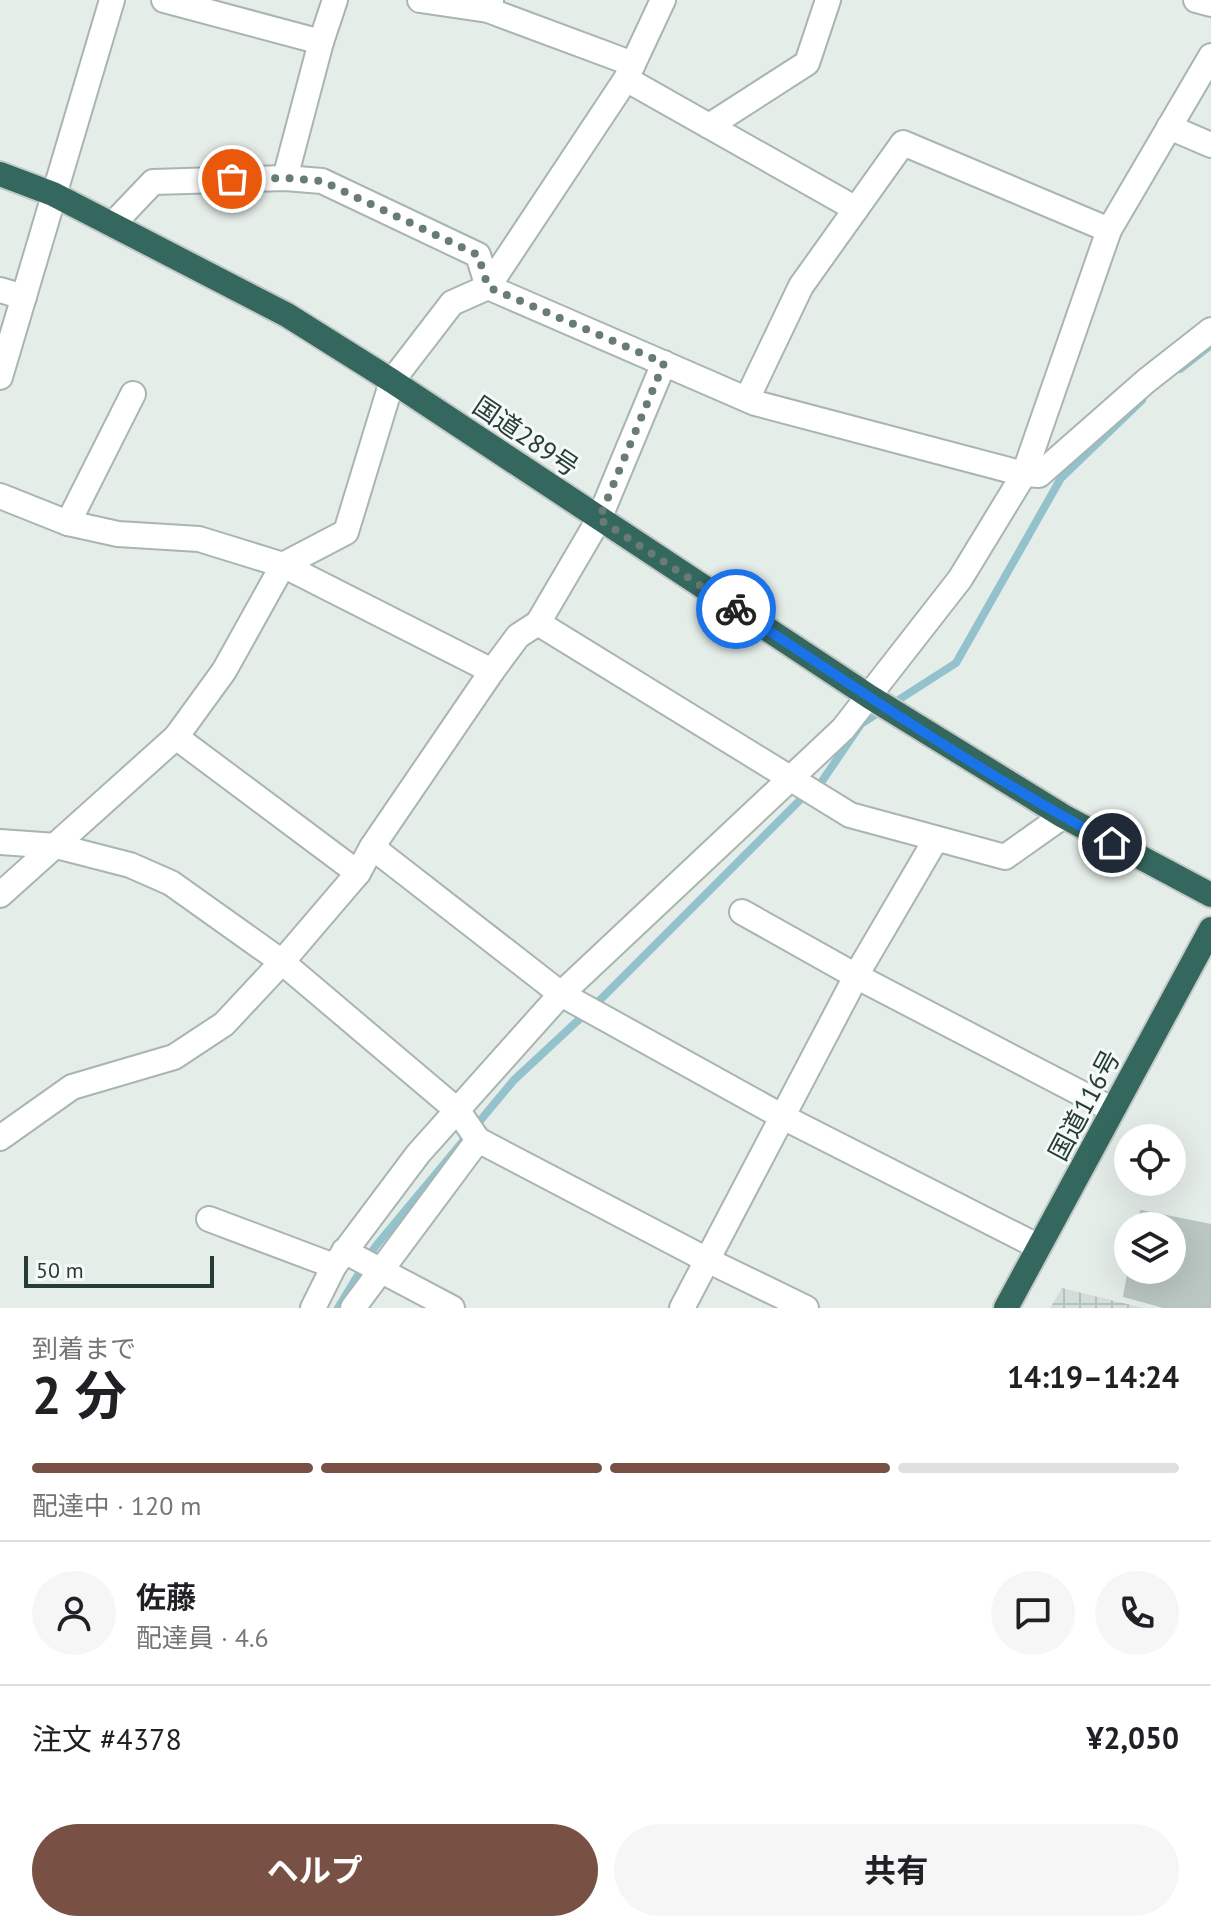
<!DOCTYPE html>
<html lang="ja">
<meta charset="utf-8">
<style>
body{margin:0;font-family:"PT Sans","Noto Sans JP",sans-serif;background:#f6f6f6;color:#202124;height:100vh;display:flex;flex-direction:column;font-size:30px;white-space:nowrap}
*{box-sizing:border-box;margin:0}
p{font-size:26px;color:#757577}
.icon{flex:none;width:44px;height:44px;fill:none;stroke:currentColor;stroke-width:2;stroke-linecap:round;stroke-linejoin:round}
.map{position:relative;height:1308px;overflow:hidden}
.side{display:flex;flex-direction:column;background:#fff;flex:1}
.side>*{flex:none}
.controls{position:absolute;left:1114px;top:1124px;display:grid;gap:16px}
.controls a{display:grid;place-items:center;width:72px;height:72px;border-radius:50%;background:#fff;box-shadow:0 8px 32px #0002;font-size:40px}
.scale{position:absolute;left:24px;bottom:20px;width:190px;box-sizing:border-box;padding-left:8px;border:4px solid #263d37;border-top:0;font-size:22px;line-height:28px;white-space:nowrap;color:#263d37;-webkit-text-stroke:6px #f5f9f7;paint-order:stroke}
.pin{position:absolute;display:grid;place-items:center;width:68px;height:68px;color:#fff;margin:-34px;border:4px solid #fff;border-radius:50%;box-shadow:0 2px 8px #0007}
.courier{position:absolute;display:grid;place-items:center;width:80px;height:80px;margin:-40px;border:6px solid #1a73e8;border-radius:50%;background:#fff;color:#222;box-shadow:0 2px 10px #0007}
.headline em{font-style:normal;font-weight:700}
.headline div{display:flex;flex-direction:column-reverse}
.headline{display:flex;align-items:center;justify-content:space-between;height:136px;padding:0 32px}
h1{font-size:52px;font-weight:700;line-height:60px}
.bar{display:grid;grid-template-columns:repeat(4,1fr);gap:12px 8px;align-content:center;height:96px;padding:0 32px}
.bar i{height:10px;border-radius:6px;background:#e0e0e0}
.bar .on{background:#795144}
.bar p{grid-column:span 4}
.line{display:flex;align-items:center;gap:20px;padding:0 32px;border-top:2px solid #e0e0e0}
.line div{flex:1}
.round{display:grid;place-items:center;flex:none;width:84px;height:84px;border-radius:42px;background:#f6f6f6}
.cta{display:flex;gap:16px;margin-top:auto;padding:16px 32px}
.cta a{flex:1;height:92px;border-radius:48px;background:#795144;color:#fff;font-size:32px;font-weight:700;line-height:92px;text-align:center}
.cta a+a{background:#f6f6f6;color:#202124}
.map>svg:first-child{display:block}
.industrial{fill:url(#industrial-grid)}
.lines{fill:none;stroke-linecap:round;stroke-linejoin:round}
.stream{stroke:#93c2cc;stroke-width:8}
.building{fill:#bbc7c3;stroke:#b8c6c0;stroke-width:2}
.street-casing{stroke:#a8b5b0;stroke-width:28}
.highway-casing{stroke:#c2c9c7;stroke-width:28}
.street{stroke:#fff;stroke-width:24}
.highway{stroke:#34675d;stroke-width:24}
.done{stroke:#697b75;stroke-width:8;stroke-dasharray:0 14.4}
.route{stroke:#1a73e8;stroke-width:10}
.labels{text-anchor:middle;dominant-baseline:central;stroke-width:6;stroke-linejoin:round;paint-order:stroke}
.street-label{font-size:26px;fill:#263d37;stroke:#f5f9f7}
</style>
<div class="map">
<svg width="1211" height="1308" viewBox="0 0 1211 1308">
<defs>
<pattern id="industrial-grid" width="8" height="8" patternUnits="userSpaceOnUse" patternTransform="scale(2)"><rect width="8" height="8" fill="#d3ddd9"/><path d="M0 4h8M4 0v8" fill="none" stroke="#b5bfbb"/></pattern>
</defs>
<rect width="100%" height="100%" fill="#e5ede9"/>
<!-- industrial -->
<polygon class="industrial" points="1062,1288 1143,1308 1050,1308"/>
<g class="lines">
<!-- stream -->
<g class="stream">
<polyline points="1180,369 1211,345"/>
<polyline points="338,1308 375,1247 514,1080 601,999 800,800 814,793 861,724 956,663 1061,478 1142,400"/>
</g>
</g>
<!-- building -->
<polygon class="building" points="1141,1211 1211,1225 1211,1308 1167,1308 1124,1296 1129,1270 1172,1270 1172,1226 1138,1226"/>
<g class="lines">
<defs>
<g id="street">
<polyline points="164,0 321,42"/>
<polyline points="420,0 488,10 491,0"/>
<polyline points="1196,0 1211,4"/>
<polyline points="488,10 633,64"/>
<polyline points="626,79 856,209"/>
<polyline points="709,126 807,63 828,0"/>
<polyline points="1169,127 1211,145"/>
<polyline points="285,178 321,42 335,0"/>
<polyline points="113,224 153,182 285,178 322,181 478,255 488,287 755,403 1024,474 1039,475 1146,381 1211,330"/>
<polyline points="0,290 24,297"/>
<polyline points="0,377 112,0"/>
<polyline points="747,399 801,286 903,143 1109,230"/>
<polyline points="0,496 68,523 118,534 199,539 283,565 492,671"/>
<polyline points="68,523 133,394"/>
<polyline points="538,623 850,815 1005,857 1063,816"/>
<polyline points="176,737 358,873"/>
<polyline points="0,842 56,846 130,865 171,883 282,962 458,1111 478,1140 707,1260 806,1308"/>
<polyline points="372,847 561,994 783,1117 1039,1247"/>
<polyline points="0,895 176,737 224,671 283,565 346,532 392,381 452,303 488,287 626,79 663,0"/>
<polyline points="742,912 856,976 1113,1110"/>
<polyline points="0,1138 72,1087 174,1057 224,1024 282,962 358,873 372,847 492,671 518,636 538,623 599,519 664,363"/>
<polyline points="209,1219 334,1266 313,1308"/>
<polyline points="344,1251 452,1308"/>
<polyline points="334,1266 418,1154 561,994 843,729 960,579 1024,474 1109,230 1211,56"/>
<polyline points="353,1308 478,1140"/>
<polyline points="682,1308 861,967 936,839"/>
</g>
<g id="highway">
<polyline points="0,174 53,194 287,315 392,381 870,697 1063,816 1211,895"/>
<polyline points="1006,1308 1211,929"/>
</g>
</defs>
<!-- street casing -->
<use href="#street" class="street-casing"/>
<!-- highway casing -->
<use href="#highway" class="highway-casing"/>
<!-- street -->
<use href="#street" class="street"/>
<!-- highway -->
<use href="#highway" class="highway"/>
</g>
<g class="lines">
<!-- done -->
<polyline class="done" points="232,179 285,178 322,181 478,255 488,287 664,363 599,519 736,609"/>
<!-- route -->
<path class="route" d="M736,609C859,690 982,774 1112,843"/>
</g>
<g class="labels">
<!-- street labels -->
<g class="street-label">
<text transform="translate(526 436) rotate(34)">国道289号</text>
<text transform="translate(1084 1105) rotate(-62)">国道116号</text>
</g>
</g>
</svg>
<div class="controls">
<a><svg class="icon" aria-label="locate" viewBox="0 0 24 24"><circle cx="12" cy="12" r="6"/><path d="M12 2v4M12 18v4M2 12h4M18 12h4"/></svg></a>
<a><svg class="icon" aria-label="layers" viewBox="0 0 24 24"><path d="M12 4l9 5-9 5-9-5zM3 14l9 5 9-5"/></svg></a>
</div>
<div class="scale">50 m</div>
<div class="pin" style="left:232px;top:179px;background:#ea580c"><svg class="icon" aria-label="bag" viewBox="0 0 24 24"><path d="M5 8h14l-1 12H6zM9 8a3 3 0 0 1 6 0"/></svg></div>
<div class="pin" style="left:1112px;top:843px;background:#1f2937"><svg class="icon" aria-label="home" viewBox="0 0 24 24"><path d="M3 11l9-7 9 7M6 9v11h12V9"/></svg></div>
<div class="courier" style="left:736px;top:609px"><svg class="icon" aria-label="bike" viewBox="0 0 24 24"><circle cx="6" cy="16" r="4"/><circle cx="18" cy="16" r="4"/><path d="M6 16l4-8h5l3 8M10 8l3 8H6M13 5h3"/></svg></div>
</div>
<section class="side">
<div class="headline"><div><h1>2 分</h1><p>到着まで</p></div><em>14:19–14:24</em></div>
<div class="bar"><i class="on"></i><i class="on"></i><i class="on"></i><i></i><p>配達中 · 120 m</p></div>
<div class="line" style="height:144px"><a class="round"><svg class="icon" aria-label="person" viewBox="0 0 24 24"><circle cx="12" cy="8" r="4"/><path d="M4 21q1-7 8-7t8 7"/></svg></a><div><b>佐藤</b><p>配達員 · 4.6</p></div><a class="round"><svg class="icon" aria-label="chat" viewBox="0 0 24 24"><path d="M4 5h16v11H9l-5 4z"/></svg></a><a class="round"><svg class="icon" aria-label="phone" viewBox="0 0 24 24"><path d="M5 4h4l2 5-3 2q2 4 5 5l2-3 5 2v4C11 20 4 13 5 4z"/></svg></a></div>
<div class="line" style="height:104px"><div>注文 #4378</div><b>¥2,050</b></div>
<div class="cta"><a>ヘルプ</a><a>共有</a></div>
</section>
